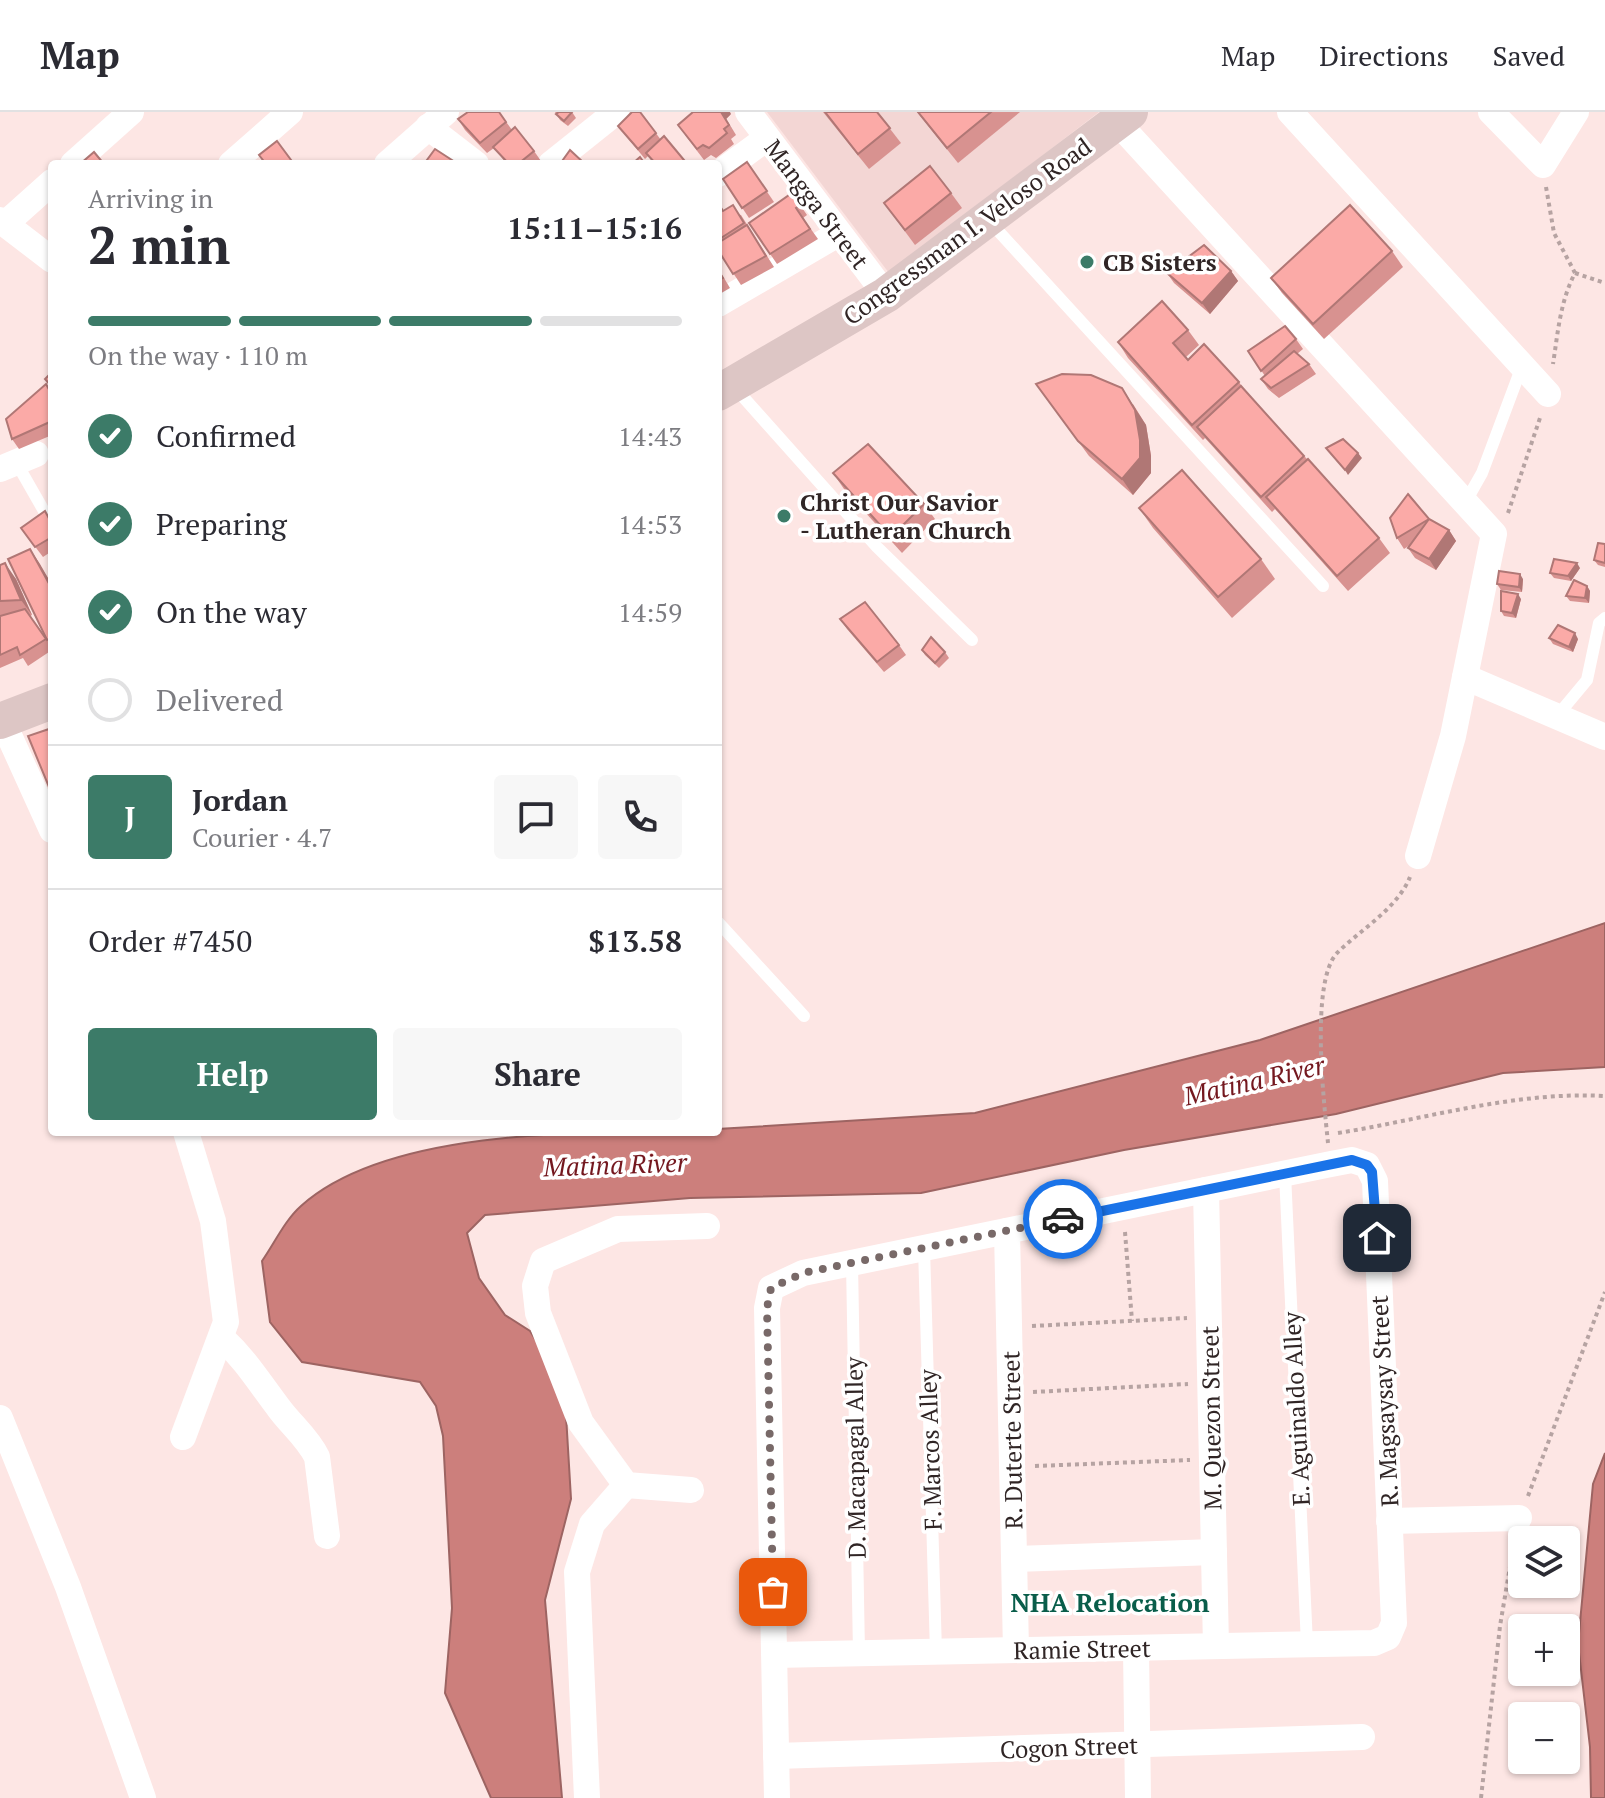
<!DOCTYPE html>
<meta charset="utf-8">
<style>
body{margin:0;font-family:"PT Serif",serif;background:#f7f7f7;color:#2b2b33;height:100vh;display:flex;flex-direction:column;font-size:30px;white-space:nowrap}
*{box-sizing:border-box;margin:0}
p{font-size:26px;color:#7c7c81}
.icon{flex:none;width:44px;height:44px;fill:none;stroke:currentColor;stroke-width:2;stroke-linecap:round;stroke-linejoin:round}
.map{position:relative;flex:1;overflow:hidden}
.sheet{position:absolute;left:48px;top:48px;width:674px;height:976px;display:flex;flex-direction:column;background:#fff;border-radius:8px;box-shadow:0 2px 6px #0004}
.sheet>*{flex:none}
.buttons{position:absolute;left:1508px;top:1414px;display:grid;gap:16px}
.buttons a{display:grid;place-items:center;width:72px;height:72px;border-radius:8px;background:#fff;box-shadow:0 2px 6px #0004;font-size:40px}
.pin{position:absolute;display:grid;place-items:center;width:68px;height:68px;color:#fff;margin:-34px;border-radius:16px;box-shadow:0 4px 12px #0006}
.courier{position:absolute;display:grid;place-items:center;width:80px;height:80px;margin:-40px;border:6px solid #1a73e8;border-radius:50%;background:#fff;color:#222;box-shadow:0 2px 10px #0007}
.summary em{font-style:normal;font-weight:800}
.summary div{display:flex;flex-direction:column-reverse}
.summary{display:flex;align-items:center;justify-content:space-between;height:136px;padding:0 40px}
h1{font-size:52px;font-weight:800;line-height:60px}
.bar{display:grid;grid-template-columns:repeat(4,1fr);gap:12px 8px;align-content:center;height:96px;padding:0 40px}
.bar i{height:10px;border-radius:6px;background:#e1e1e2}
.bar .on{background:#3c7b68}
.bar p{grid-column:span 4}
.line{display:flex;align-items:center;gap:20px;padding:0 40px;border-top:2px solid #e1e1e2}
.line div{flex:1}
.round{display:grid;place-items:center;flex:none;width:84px;height:84px;border-radius:8px;background:#f7f7f7}
ol{padding:0 40px;list-style:none}
li{display:flex;align-items:center;gap:24px;height:88px}
li p{margin-inline-start:auto}
li .icon{padding:8px;border-radius:50%;background:#3c7b68;color:#fff;stroke-width:4}
li:last-child{color:#7c7c81}
li i{width:44px;height:44px;border:4px solid #e1e1e2;border-radius:50%}
.cta{display:flex;gap:16px;margin-top:auto;padding:16px 40px}
.cta a{flex:1;height:92px;border-radius:8px;background:#3c7b68;color:#fff;font-size:32px;font-weight:800;line-height:92px;text-align:center}
.cta a+a{background:#f7f7f7;color:#2b2b33}
header{display:flex;align-items:center;gap:48px;box-sizing:border-box;height:112px;padding:0 40px;background:#fff;border-bottom:2px solid #e1e1e2}
header strong{font-size:38px}
nav{display:flex;gap:44px;margin-inline-start:auto;font-size:28px}
.map>svg:first-child{display:block}
.built{fill:#f3d6d4}
.water{fill:#cc7f7c;stroke:#9d6462;stroke-width:2}
.lines{fill:none;stroke-linecap:round;stroke-linejoin:round}
.path{stroke:#b6a3a2;stroke-width:4;stroke-dasharray:4 4;stroke-linecap:butt}
.lane{stroke:#fff;stroke-width:12}
.street{stroke:#fff;stroke-width:26}
.secondary{stroke:#ddc6c5;stroke-width:36}
.wall{fill:#d89290}
.shaded-wall{fill:#b07775}
.building{fill:#fbaaa7;stroke:#b07775;stroke-width:2}
.done{stroke:#786968;stroke-width:8;stroke-dasharray:0 14.4}
.route{stroke:#1a73e8;stroke-width:10}
.poi-dot{fill:#3c7b68;stroke:#fff;stroke-width:3}
.labels{text-anchor:middle;dominant-baseline:central;stroke-width:7;stroke-linejoin:round;paint-order:stroke}
.street-label{font-size:24px;fill:#302525;stroke:#fff}
.poi-label{font-size:24px;font-weight:bold;fill:#302525;stroke:#fff;text-anchor:start}
.water-label{font-size:26px;font-style:italic;fill:#74181f;stroke:#fff}
.neighbourhood-label{font-size:26px;font-weight:bold;fill:#095d4a;stroke:#fff}
</style>
<header>
<strong>Map</strong>
<nav><a>Map</a><a>Directions</a><a>Saved</a></nav>
</header>
<div class="map">
<svg width="1605" height="1686" viewBox="0 0 1605 1686">
<rect width="100%" height="100%" fill="#fde6e4"/>
<!-- built -->
<polygon class="built" points="767,0 1099,0 889,161"/>
<!-- water -->
<g class="water">
<path d="M1605,811V955L1503,961L1336,1002L1124,1038L921,1081L690,1086L485,1103L467,1121L479,1166L505,1203L530,1219L549,1249L566,1303L571,1387L545,1488L562,1686H491L445,1581L452,1496L443,1324L436,1294L420,1270L302,1250L270,1210L262,1149C274,1132 285,1108 301,1094C391,1013 601,1020 718,1020V1017L975,1001L1260,928Z"/>
<polygon points="1605,1341 1605,1686 1591,1686 1590,1635 1578,1532 1593,1372"/>
</g>
<g class="lines">
<!-- path -->
<g class="path">
<path d="M1546,75L1554,121L1575,161C1560,190 1558,220 1553,252"/>
<polyline points="1575,161 1605,171"/>
<polyline points="1508,401 1541,303"/>
<path d="M1338,1021C1426,1007 1515,979 1605,984"/>
<path d="M1328,1031C1324,991 1310,870 1337,841C1360,818 1397,797 1410,765"/>
<polyline points="1125,1120 1132,1209"/>
<polyline points="1032,1214 1187,1206"/>
<polyline points="1033,1280 1188,1272"/>
<polyline points="1035,1354 1190,1348"/>
<polyline points="1528,1384 1605,1180"/>
<polyline points="1481,1686 1500,1514 1514,1431"/>
</g>
<!-- lane -->
<g class="lane">
<polyline points="990,110 1323,474"/>
<polyline points="736,277 877,435 972,528"/>
<polyline points="16,350 52,413"/>
<polyline points="1465,391 1482,361 1522,254"/>
<polyline points="1557,604 1587,568 1599,511 1605,506"/>
<polyline points="718,810 804,904"/>
<polyline points="1285,1062 1307,1532"/>
<polyline points="924,1136 936,1540"/>
<polyline points="852,1151 859,1541"/>
</g>
<!-- street -->
<g class="street">
<polyline points="748,0 886,183"/>
<polyline points="1290,0 1548,282"/>
<polyline points="1491,0 1543,53 1576,0"/>
<polyline points="1117,10 1494,422 1453,624 1418,744"/>
<polyline points="428,15 476,52"/>
<polyline points="73,52 131,0"/>
<polyline points="231,52 290,0"/>
<polyline points="387,52 446,0"/>
<polyline points="551,52 616,0"/>
<polyline points="718,62 767,26"/>
<polyline points="0,108 52,148"/>
<polyline points="5,112 52,70"/>
<polyline points="718,192 838,122"/>
<polyline points="0,357 36,342"/>
<polyline points="1465,565 1605,625"/>
<polyline points="2,608 52,718"/>
<polyline points="1206,1078 1216,1534"/>
<polyline points="1007,1119 1016,1538"/>
<path d="M222,1226C245,1247 259,1270 278,1295C290,1312 307,1325 317,1345L327,1424"/>
<polyline points="0,1306 68,1475 143,1686"/>
<polyline points="183,1325 226,1210 213,1109 186,1020"/>
<polyline points="691,1378 626,1373 581,1311 538,1201 535,1174 543,1149 618,1117 707,1114"/>
<polyline points="1389,1409 1519,1406"/>
<polyline points="1014,1447 1214,1440"/>
<polyline points="1136,1536 1138,1686"/>
<polyline points="774,1543 1374,1531 1388,1525 1394,1511 1375,1069 1367,1053 1352,1048 1331,1052 803,1161 771,1176 767,1196 777,1686"/>
<polyline points="776,1644 1362,1625"/>
<polyline points="587,1686 577,1460 592,1412 626,1373"/>
</g>
<!-- secondary -->
<g class="secondary">
<polyline points="718,281 886,183 1130,0"/>
<polyline points="0,609 52,589"/>
</g>
</g>
<!-- wall -->
<g class="wall">
<polygon points="499,0 512,18 534,39 541,49 538,52 507,52 494,36 487,41 465,18 458,7"/>
<polygon points="555,0 572,0 576,6 568,14 560,8"/>
<polygon points="640,0 661,28 684,48 687,52 654,52 648,44 645,47 618,14"/>
<polygon points="823,0 877,0 901,31 869,57"/>
<polygon points="917,0 1020,0 958,51"/>
<polygon points="731,2 726,7 736,23 731,27 734,32 716,46 711,43 704,48 685,23"/>
<polygon points="747,50 774,90 749,106 723,67"/>
<polygon points="792,81 807,103 803,106 818,127 777,152 749,111"/>
<polygon points="951,81 962,96 915,133 884,91"/>
<polygon points="718,90 724,99 741,103 774,155 741,173 720,141 718,143"/>
<polygon points="1392,139 1403,155 1324,227 1282,181 1271,166"/>
<polygon points="718,156 730,176 718,183"/>
<polygon points="1231,159 1238,169 1210,202 1174,171 1167,161"/>
<polygon points="1188,218 1199,233 1186,245 1188,248 1239,270 1245,279 1379,426 1390,441 1348,479 1275,397 1272,400 1205,326 1203,328 1128,246 1118,230"/>
<polygon points="1296,227 1303,237 1297,242 1309,252 1316,262 1279,286 1268,277 1261,267 1265,264 1248,239"/>
<polygon points="46,272 52,280 52,323 19,337 12,327"/>
<polygon points="1036,272 1133,292 1146,313 1151,344 1151,361 1133,383 1089,344"/>
<polygon points="833,361 924,392 935,407 902,441 844,377"/>
<polygon points="1139,396 1261,447 1275,467 1232,506 1153,416"/>
<polygon points="1429,407 1449,418 1456,429 1436,458 1415,446 1408,436 1410,433 1404,437 1397,426"/>
<polygon points="52,408 52,439 43,445 21,416"/>
<polygon points="1605,432 1605,455 1598,453 1594,448"/>
<polygon points="30,437 52,473 52,538 28,554 23,546 0,556 0,453 16,467 32,503 30,504 44,523"/>
<polygon points="1580,456 1571,469 1554,466 1550,461"/>
<polygon points="1523,467 1522,480 1501,478 1497,472"/>
<polygon points="1587,474 1590,479 1589,491 1570,489 1566,484"/>
<polygon points="1521,487 1516,506 1504,504 1501,499"/>
<polygon points="840,507 899,533 906,543 884,560 847,517"/>
<polygon points="1549,526 1578,527 1573,540 1553,532"/>
<polygon points="922,538 945,540 949,546 939,556 925,543"/>
</g>
<!-- shaded-wall -->
<g class="shaded-wall">
<polygon points="721,0 730,0 731,2 726,7 736,23"/>
<polygon points="1231,159 1238,169 1210,202 1202,191"/>
<polygon points="1122,276 1146,313 1151,344 1151,361 1133,383 1122,367"/>
<polygon points="1358,341 1362,346 1348,363 1345,358"/>
<polygon points="1449,418 1456,429 1436,458 1429,447"/>
<polygon points="30,437 40,452 52,473 52,477"/>
<polygon points="5,451 16,467 32,503 21,488"/>
<polygon points="1577,451 1580,456 1571,469 1568,464"/>
<polygon points="1520,462 1523,467 1522,480 1519,475"/>
<polygon points="1587,474 1590,479 1589,491 1585,486"/>
<polygon points="1518,482 1521,487 1516,506 1512,501"/>
<polygon points="1575,521 1578,527 1573,540 1569,535"/>
</g>
<!-- building -->
<g class="building">
<polygon points="468,0 499,0 506,10 480,31 458,7"/>
<polygon points="559,0 572,0 564,9 556,2"/>
<polygon points="632,0 640,0 656,21 638,37 618,14"/>
<polygon points="693,0 721,0 729,13 724,17 727,21 709,36 703,33 697,37 678,13"/>
<polygon points="825,0 877,0 890,16 858,42"/>
<polygon points="918,0 991,0 947,36"/>
<polygon points="515,15 534,39 518,52 509,52 493,35"/>
<polygon points="664,24 684,48 680,52 656,52 646,41"/>
<polygon points="277,29 294,52 266,52 259,43"/>
<polygon points="435,37 458,52 424,52"/>
<polygon points="570,38 585,52 560,52"/>
<polygon points="94,40 104,52 80,52"/>
<polygon points="640,45 645,52 632,52"/>
<polygon points="747,50 767,79 742,96 723,67"/>
<polygon points="930,54 951,81 905,118 884,91"/>
<polygon points="792,81 800,93 796,96 810,117 770,142 749,111"/>
<polygon points="718,91 723,99 733,93 744,111 718,128"/>
<polygon points="1350,93 1392,139 1313,212 1271,166"/>
<polygon points="747,113 766,144 733,162 718,138 718,131"/>
<polygon points="1204,133 1231,159 1202,191 1167,161"/>
<polygon points="718,158 723,166 718,168"/>
<polygon points="1162,189 1188,218 1173,231 1188,248 1204,232 1239,270 1192,313 1118,230"/>
<polygon points="1285,214 1296,227 1261,259 1248,239"/>
<polygon points="1294,239 1309,252 1271,276 1261,267"/>
<polygon points="52,260 52,275 45,267"/>
<polygon points="1062,262 1091,263 1122,276 1135,298 1140,328 1140,346 1122,367 1078,329 1036,272"/>
<polygon points="46,272 52,283 52,309 12,327 6,307"/>
<polygon points="1241,274 1304,344 1261,385 1197,315"/>
<polygon points="1343,327 1358,341 1345,358 1326,336"/>
<polygon points="868,332 924,392 891,425 833,361"/>
<polygon points="1308,347 1379,426 1337,464 1266,385"/>
<polygon points="1182,358 1261,447 1218,485 1139,396"/>
<polygon points="1408,382 1429,407 1449,418 1429,447 1408,436 1429,407 1397,426 1390,406"/>
<polygon points="45,399 52,412 52,425 35,435 21,416"/>
<polygon points="1598,431 1605,432 1605,451 1594,448"/>
<polygon points="30,437 52,477 52,526 47,528 8,447"/>
<polygon points="1554,447 1577,451 1568,464 1550,461"/>
<polygon points="5,451 21,488 0,489 0,453"/>
<polygon points="1499,459 1520,462 1519,475 1497,472"/>
<polygon points="1574,468 1587,474 1585,486 1566,484"/>
<polygon points="1501,479 1518,482 1512,501 1501,499"/>
<polygon points="865,490 899,533 877,550 840,507"/>
<polygon points="25,497 46,527 20,543 17,535 0,543 0,504"/>
<polygon points="1558,513 1575,521 1569,535 1549,526"/>
<polygon points="931,525 945,540 935,551 922,538"/>
<polygon points="52,616 52,674 49,675 28,624"/>
</g>
<g class="lines">
<!-- done -->
<polyline class="done" points="773,1480 767,1196 771,1176 803,1161 1063,1107"/>
<!-- route -->
<polyline class="route" points="1063,1107 1352,1048 1367,1053 1372,1060 1377,1126"/>
</g>
<!-- markers -->
<g class="poi-dot">
<circle cx="1087" cy="150" r="8"/>
<circle cx="784" cy="404" r="8"/>
</g>
<g class="labels">
<!-- street labels -->
<g class="street-label">
<text transform="translate(817 92) rotate(53)">Mangga Street</text>
<text transform="translate(967 119) rotate(-36)">Congressman I. Veloso Road</text>
<text transform="translate(1384 1289) rotate(-93)">R. Magsaysay Street</text>
<text transform="translate(1296 1297) rotate(-93)">E. Aguinaldo Alley</text>
<text transform="translate(1211 1306) rotate(-91)">M. Quezon Street</text>
<text transform="translate(1012 1328) rotate(-91)">R. Duterte Street</text>
<text transform="translate(930 1338) rotate(-92)">F. Marcos Alley</text>
<text transform="translate(855 1346) rotate(-91)">D. Macapagal Alley</text>
<text transform="translate(1082 1537) rotate(-1)">Ramie Street</text>
<text transform="translate(1069 1635) rotate(-2)">Cogon Street</text>
</g>
<!-- poi labels -->
<g class="poi-label">
<text x="1103" y="150">CB Sisters</text>
<text x="800" y="390">Christ Our Savior<tspan x="800" dy="28">- Lutheran Church</tspan></text>
</g>
<!-- water labels -->
<g class="water-label">
<text transform="translate(1254 968) rotate(-13)">Matina River</text>
<text transform="translate(615 1052) rotate(-2)">Matina River</text>
</g>
<!-- neighbourhood labels -->
<g class="neighbourhood-label">
<text x="1110" y="1490">NHA Relocation</text>
</g>
</g>
</svg>
<div class="buttons">
<a><svg class="icon" aria-label="layers" viewBox="0 0 24 24"><path d="M12 4l9 5-9 5-9-5zM3 14l9 5 9-5"/></svg></a>
<a>+</a>
<a>−</a>
</div>
<div class="pin" style="left:773px;top:1480px;background:#ea580c"><svg class="icon" aria-label="bag" viewBox="0 0 24 24"><path d="M5 8h14l-1 12H6zM9 8a3 3 0 0 1 6 0"/></svg></div>
<div class="pin" style="left:1377px;top:1126px;background:#1f2937"><svg class="icon" aria-label="home" viewBox="0 0 24 24"><path d="M3 11l9-7 9 7M6 9v11h12V9"/></svg></div>
<div class="courier" style="left:1063px;top:1107px"><svg class="icon" aria-label="car" viewBox="0 0 24 24"><path d="M5 17H2v-5l4-1 3-4h7l3 4 3 1v5h-3M9 17h6M6 11h13"/><circle cx="7" cy="17" r="2"/><circle cx="17" cy="17" r="2"/></svg></div>
<section class="sheet">
<div class="summary"><div><h1>2 min</h1><p>Arriving in</p></div><em>15:11–15:16</em></div>
<div class="bar"><i class="on"></i><i class="on"></i><i class="on"></i><i></i><p>On the way · 110 m</p></div>
<ol>
<li><svg class="icon" aria-label="check" viewBox="0 0 24 24"><path d="M5 12l5 5 9-10"/></svg>Confirmed<p>14:43</p></li>
<li><svg class="icon" aria-label="check" viewBox="0 0 24 24"><path d="M5 12l5 5 9-10"/></svg>Preparing<p>14:53</p></li>
<li><svg class="icon" aria-label="check" viewBox="0 0 24 24"><path d="M5 12l5 5 9-10"/></svg>On the way<p>14:59</p></li>
<li><i></i>Delivered</li>
</ol>
<div class="line" style="height:144px"><b class="round" style="background:#3c7b68;color:#fff">J</b><div><b>Jordan</b><p>Courier · 4.7</p></div><a class="round"><svg class="icon" aria-label="chat" viewBox="0 0 24 24"><path d="M4 5h16v11H9l-5 4z"/></svg></a><a class="round"><svg class="icon" aria-label="phone" viewBox="0 0 24 24"><path d="M5 4h4l2 5-3 2q2 4 5 5l2-3 5 2v4C11 20 4 13 5 4z"/></svg></a></div>
<div class="line" style="height:104px"><div>Order #7450</div><b>$13.58</b></div>
<div class="cta"><a>Help</a><a>Share</a></div>
</section>
</div>
